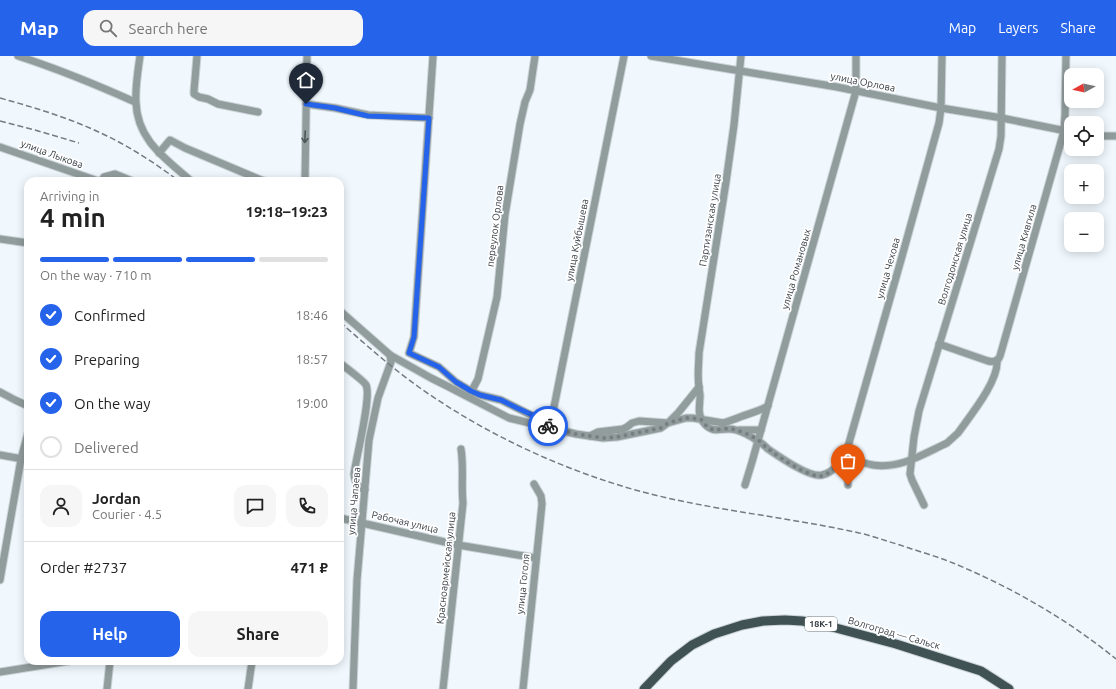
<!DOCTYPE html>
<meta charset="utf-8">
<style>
body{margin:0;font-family:Ubuntu,sans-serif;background:#f6f6f6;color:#222;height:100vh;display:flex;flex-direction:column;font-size:15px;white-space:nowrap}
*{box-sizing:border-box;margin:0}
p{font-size:13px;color:#767676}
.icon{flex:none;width:22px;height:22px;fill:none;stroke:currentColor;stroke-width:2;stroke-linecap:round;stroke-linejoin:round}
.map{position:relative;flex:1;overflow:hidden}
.drawer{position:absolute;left:24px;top:121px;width:320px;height:488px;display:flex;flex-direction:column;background:#fff;border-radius:12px;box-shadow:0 2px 10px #0003}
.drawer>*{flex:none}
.needle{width:26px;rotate:262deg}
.tools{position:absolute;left:1064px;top:12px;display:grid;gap:8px}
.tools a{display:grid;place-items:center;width:40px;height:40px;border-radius:8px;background:#fff;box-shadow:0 2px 10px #0003;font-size:20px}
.pin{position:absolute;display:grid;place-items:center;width:34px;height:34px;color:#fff;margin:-41px -17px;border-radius:50% 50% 50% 0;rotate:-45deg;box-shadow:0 0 4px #0007}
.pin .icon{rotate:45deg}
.courier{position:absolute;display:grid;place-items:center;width:40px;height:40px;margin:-20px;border:3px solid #2563eb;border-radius:50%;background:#fff;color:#222;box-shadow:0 1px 5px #0007}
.overview em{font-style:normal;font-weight:600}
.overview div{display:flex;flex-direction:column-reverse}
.overview{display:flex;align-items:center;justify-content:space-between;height:68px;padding:0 16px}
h1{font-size:26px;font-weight:600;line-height:30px}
.bar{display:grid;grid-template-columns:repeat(4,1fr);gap:6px 4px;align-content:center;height:48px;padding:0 16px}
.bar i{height:5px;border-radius:3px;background:#e0e0e0}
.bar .on{background:#2563eb}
.bar p{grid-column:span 4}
.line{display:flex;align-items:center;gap:10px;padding:0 16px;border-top:1px solid #e0e0e0}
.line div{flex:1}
.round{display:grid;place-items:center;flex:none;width:42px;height:42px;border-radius:12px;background:#f6f6f6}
ol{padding:0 16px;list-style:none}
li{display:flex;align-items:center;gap:12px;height:44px}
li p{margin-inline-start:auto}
li .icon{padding:4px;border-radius:50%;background:#2563eb;color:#fff;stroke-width:4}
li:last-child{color:#767676}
li i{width:22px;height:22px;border:2px solid #e0e0e0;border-radius:50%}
.primary-button{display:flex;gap:8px;margin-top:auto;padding:8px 16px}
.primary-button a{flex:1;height:46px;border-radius:12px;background:#2563eb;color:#fff;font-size:16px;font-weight:600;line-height:46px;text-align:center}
.primary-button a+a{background:#f6f6f6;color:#222}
header{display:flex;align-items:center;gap:24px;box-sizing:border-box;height:56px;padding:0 20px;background:#2563eb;color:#fff}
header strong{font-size:19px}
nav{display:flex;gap:22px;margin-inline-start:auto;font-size:14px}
.search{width:280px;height:36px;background:#f6f6f6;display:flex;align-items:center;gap:10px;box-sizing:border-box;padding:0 14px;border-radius:12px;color:#767676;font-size:15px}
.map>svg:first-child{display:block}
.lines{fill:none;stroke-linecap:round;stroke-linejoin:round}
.minor-casing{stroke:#cbd3d8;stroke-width:9}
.major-casing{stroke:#cbd3d8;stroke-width:11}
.minor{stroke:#919c9c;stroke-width:7}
.major{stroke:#405254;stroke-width:9}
.rail{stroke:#747c81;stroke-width:1.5;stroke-dasharray:6 3;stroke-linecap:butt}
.oneway{stroke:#4d5659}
.done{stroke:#777f84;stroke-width:4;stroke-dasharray:0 7.2}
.route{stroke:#2563eb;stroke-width:5}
.labels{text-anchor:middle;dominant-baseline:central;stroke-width:3.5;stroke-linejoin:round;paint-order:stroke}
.shield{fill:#fff;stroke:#72787b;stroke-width:1}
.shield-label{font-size:9px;font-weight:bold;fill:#363e43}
.street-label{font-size:10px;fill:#363e43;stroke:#fff}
</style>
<header>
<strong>Map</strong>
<div class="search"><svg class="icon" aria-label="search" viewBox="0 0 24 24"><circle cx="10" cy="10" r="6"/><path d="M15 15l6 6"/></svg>Search here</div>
<nav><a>Map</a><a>Layers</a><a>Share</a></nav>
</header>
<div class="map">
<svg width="1116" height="633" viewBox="0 0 1116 633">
<rect width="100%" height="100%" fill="#f0f8fd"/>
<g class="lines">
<defs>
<g id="minor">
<path d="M18,0C58,13 97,29 135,46"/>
<path d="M140,0C138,14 135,32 136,46C137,84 165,102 191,125"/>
<polyline points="197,0 194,35 194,38 199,41 208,43 218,48 258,56"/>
<polyline points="433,0 414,281 409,297 439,311 456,326 471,335 480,339 501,344 539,363 550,371"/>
<polyline points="651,0 837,31 941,52 1002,62 1071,76"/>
<path d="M741,0L734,69L726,126L699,297C699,308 697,320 699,331C699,334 700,337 700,340C700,350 697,357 703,366C713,380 724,370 736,374C743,376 752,381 758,385C762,387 765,390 768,393C778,400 810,422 822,419C834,417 841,404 847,394C853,404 862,407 873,409C901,413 923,398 947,387L958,377C970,360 999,325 997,304"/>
<polyline points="306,48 335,52 368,59 429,62"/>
<polyline points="1097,80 1116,80"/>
<polyline points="0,91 98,125"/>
<polyline points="159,97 170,84 185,92 261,124 265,125"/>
<polyline points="101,125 104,121 115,118 132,125"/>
<polyline points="305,125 307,0"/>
<polyline points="0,183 28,187"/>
<polyline points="340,255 390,299 431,322 449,331 468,341 509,362 576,378 603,382 617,381 661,372 669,366 678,357 699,331"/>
<path d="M939,288L988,305C993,306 998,306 1000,300L1064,75L1065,58L1066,0"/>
<path d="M340,307C345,311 364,325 366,329C372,340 356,402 354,418C355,426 357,431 365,434"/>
<polyline points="0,336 15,344 28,350"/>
<polyline points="470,338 478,323 497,241 505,159 520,68 525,46 530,34 535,0"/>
<polyline points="550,371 624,0"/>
<polyline points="739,374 761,374"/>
<path d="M590,380L598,376L623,373L627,371L632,367L639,365L668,367L686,362H693L723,367C728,366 731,364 735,363C746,358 758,356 768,350"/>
<polyline points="0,399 28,404"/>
<polyline points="745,429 752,406 856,35 856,0"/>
<polyline points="848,429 847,394 901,204 939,67 941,52 942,0"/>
<polyline points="924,449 912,424 910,418 914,381 919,355 999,93 1001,80 1002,0"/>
<polyline points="340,462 458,489 536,502"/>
<polyline points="0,524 21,403 28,377"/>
<polyline points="0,616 69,605"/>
<polyline points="107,633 110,605"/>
<polyline points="248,633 252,605"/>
<polyline points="353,633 357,524 369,384 378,342 391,306 390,299"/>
<path d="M443,633L463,447C461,429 464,411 461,393"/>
<polyline points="523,633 542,448 541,440 534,428"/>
</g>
<polyline id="major" points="644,633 671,605 692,589 714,578 742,569 763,565 785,564 802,565 821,568 896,588 981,615 1009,633"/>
</defs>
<!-- minor casing -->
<use href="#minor" class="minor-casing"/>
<!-- major casing -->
<use href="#major" class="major-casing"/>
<!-- minor -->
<use href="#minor" class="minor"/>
<!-- major -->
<use href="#major" class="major"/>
<!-- rail -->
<g class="rail">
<path d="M0,42C36,52 73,63 107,80C132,92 156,108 179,125"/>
<polyline points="0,65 35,74 79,87"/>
<path d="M340,266C366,289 392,312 420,332C483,376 552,409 625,431C699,453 775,459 850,475C867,478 883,484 900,489C917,495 936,500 953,507C1011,531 1067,563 1116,603"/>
</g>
</g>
<!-- one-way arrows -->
<defs><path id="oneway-shaft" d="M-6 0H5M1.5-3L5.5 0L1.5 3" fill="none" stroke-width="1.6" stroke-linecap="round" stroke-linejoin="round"/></defs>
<use class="oneway" href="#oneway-shaft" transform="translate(305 81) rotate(92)"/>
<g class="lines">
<!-- done -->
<path class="done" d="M548,370L550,371L576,378L603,382L617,381L661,372L668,367L686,362L701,363C713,382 720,369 736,374C742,375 753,381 758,384C761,386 764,390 767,392C777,400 810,422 821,420C834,417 841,404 847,394L848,429"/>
<!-- route -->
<polyline class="route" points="306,48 335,52 368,60 429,62 414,281 409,297 439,311 456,326 471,335 480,339 501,344 517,352 539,362 548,370"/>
</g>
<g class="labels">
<!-- shield labels -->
<rect class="shield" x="805" y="561" width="32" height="14" rx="3"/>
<g class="shield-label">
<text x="821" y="568">18К-1</text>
</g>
<!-- street labels -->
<g class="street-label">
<text transform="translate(863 26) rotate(11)">улица Орлова</text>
<text transform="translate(52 98) rotate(20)">улица Лыкова</text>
<text transform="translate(710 164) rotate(-81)">Партизанская улица</text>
<text transform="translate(495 170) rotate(-83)">переулок Орлова</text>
<text transform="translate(1024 181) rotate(-74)">улица Кивгила</text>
<text transform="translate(577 184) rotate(-79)">улица Куйбышева</text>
<text transform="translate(955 203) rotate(-73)">Волгодонская улица</text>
<text transform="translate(888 212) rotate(-74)">улица Чехова</text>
<text transform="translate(796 213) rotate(-74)">улица Романовых</text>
<text transform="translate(354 445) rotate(-85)">улица Чапаева</text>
<text transform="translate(405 466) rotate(13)">Рабочая улица</text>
<text transform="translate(446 512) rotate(-84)">Красноармейская улица</text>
<text transform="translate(523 528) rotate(-84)">улица Гоголя</text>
<text transform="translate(894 577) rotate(16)">Волгоград — Сальск</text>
</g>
</g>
</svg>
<div class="tools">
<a><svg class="needle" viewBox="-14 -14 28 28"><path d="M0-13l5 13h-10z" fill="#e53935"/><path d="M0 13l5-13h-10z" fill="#767676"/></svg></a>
<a><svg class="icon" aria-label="locate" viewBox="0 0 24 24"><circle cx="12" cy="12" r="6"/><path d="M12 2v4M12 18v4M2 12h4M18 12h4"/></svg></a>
<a>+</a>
<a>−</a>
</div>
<div class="pin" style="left:848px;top:429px;background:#ea580c"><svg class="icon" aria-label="bag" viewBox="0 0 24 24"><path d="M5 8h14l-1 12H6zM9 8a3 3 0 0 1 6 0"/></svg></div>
<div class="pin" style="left:306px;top:48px;background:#1f2937"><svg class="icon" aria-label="home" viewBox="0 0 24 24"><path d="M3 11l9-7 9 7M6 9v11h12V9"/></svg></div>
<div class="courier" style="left:548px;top:370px"><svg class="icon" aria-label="bike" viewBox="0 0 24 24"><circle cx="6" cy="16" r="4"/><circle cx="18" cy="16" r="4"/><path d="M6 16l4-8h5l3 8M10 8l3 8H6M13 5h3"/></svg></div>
<section class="drawer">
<div class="overview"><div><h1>4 min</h1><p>Arriving in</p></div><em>19:18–19:23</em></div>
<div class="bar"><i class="on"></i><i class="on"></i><i class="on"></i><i></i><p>On the way · 710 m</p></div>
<ol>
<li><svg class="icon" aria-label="check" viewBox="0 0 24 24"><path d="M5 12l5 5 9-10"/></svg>Confirmed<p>18:46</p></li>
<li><svg class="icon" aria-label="check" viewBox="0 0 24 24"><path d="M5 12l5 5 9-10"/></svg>Preparing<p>18:57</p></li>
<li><svg class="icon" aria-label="check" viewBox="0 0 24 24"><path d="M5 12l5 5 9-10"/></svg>On the way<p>19:00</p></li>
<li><i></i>Delivered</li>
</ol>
<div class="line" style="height:72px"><a class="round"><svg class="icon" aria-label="person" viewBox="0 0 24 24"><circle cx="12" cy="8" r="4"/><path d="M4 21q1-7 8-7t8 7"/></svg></a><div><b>Jordan</b><p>Courier · 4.5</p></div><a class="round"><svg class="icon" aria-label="chat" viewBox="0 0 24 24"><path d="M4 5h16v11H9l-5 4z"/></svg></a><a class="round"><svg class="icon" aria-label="phone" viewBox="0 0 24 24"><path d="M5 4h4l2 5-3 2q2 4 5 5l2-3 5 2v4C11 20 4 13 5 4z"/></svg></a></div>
<div class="line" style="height:52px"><div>Order #2737</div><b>471 ₽</b></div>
<div class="primary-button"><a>Help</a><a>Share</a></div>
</section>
</div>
